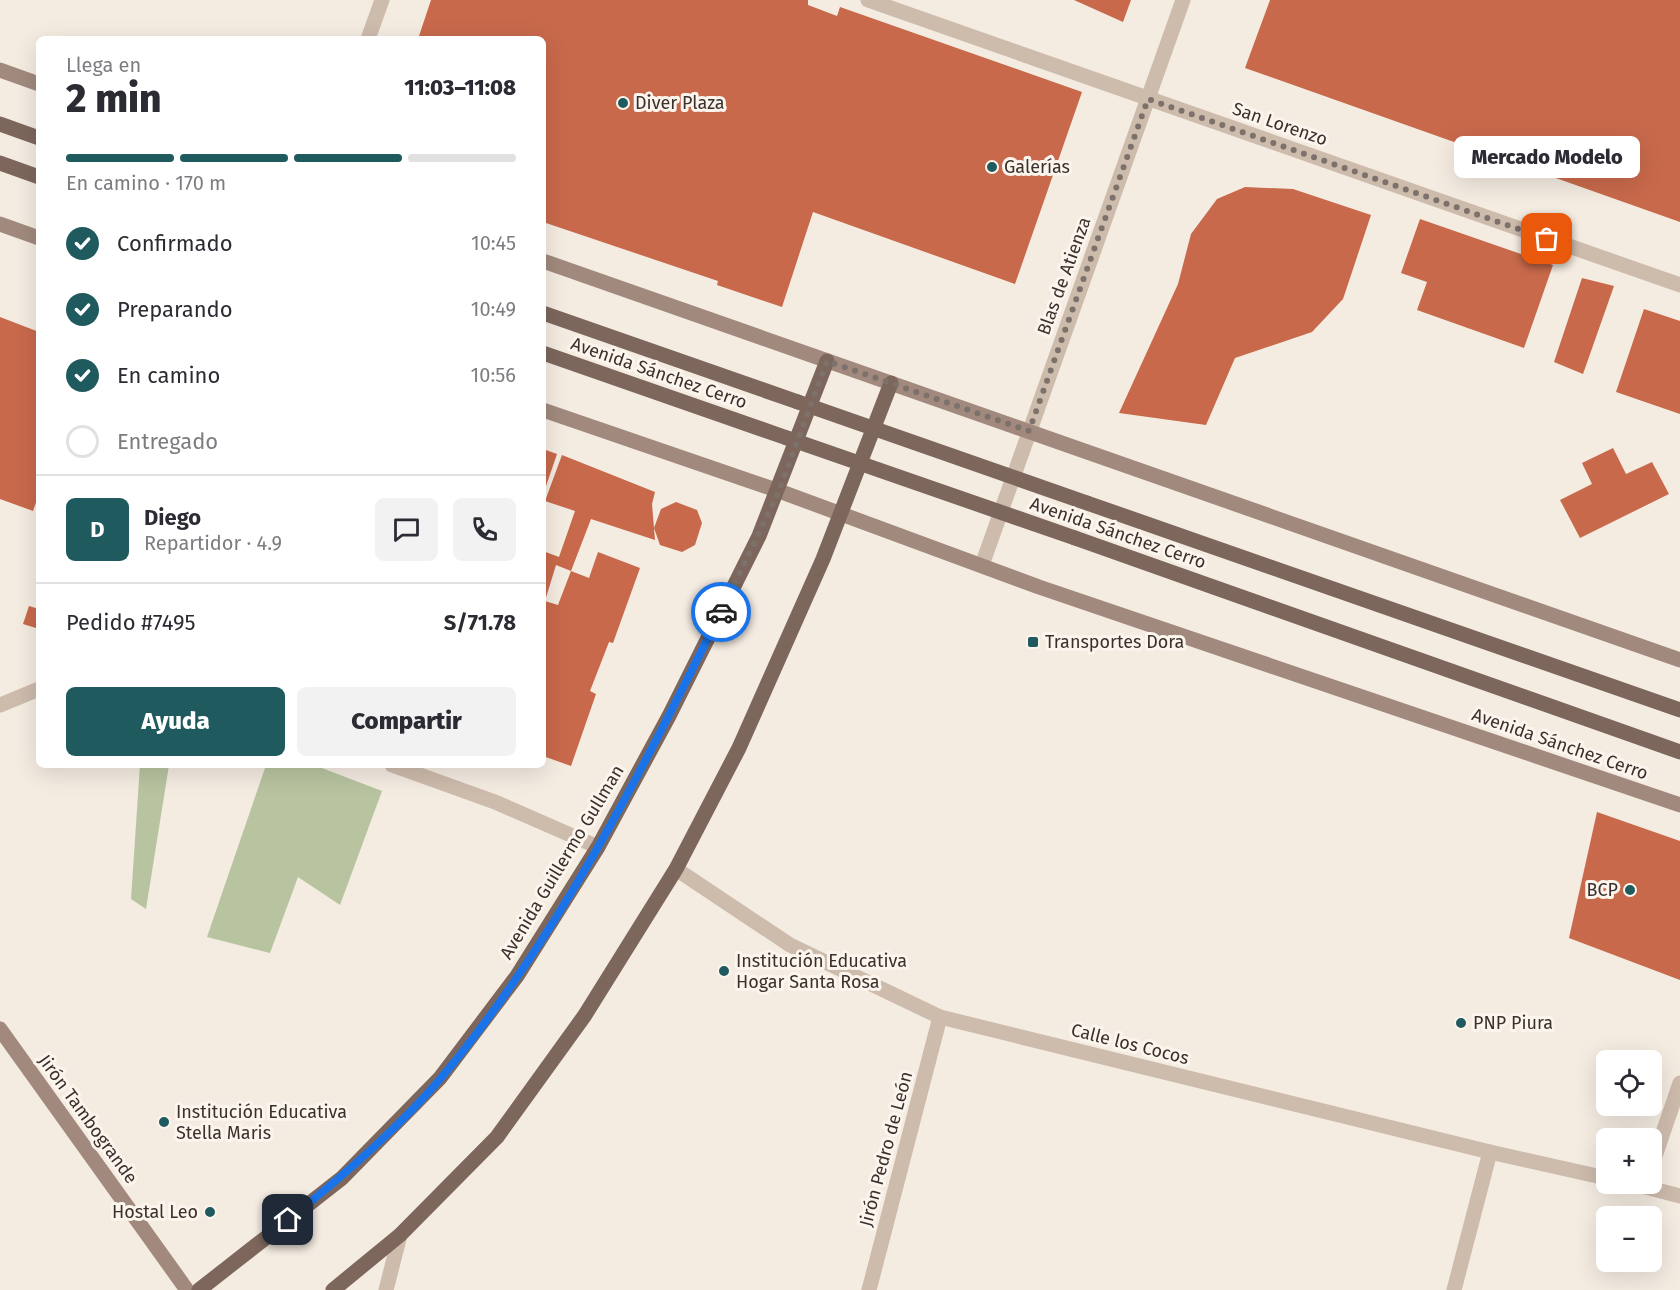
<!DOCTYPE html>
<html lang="es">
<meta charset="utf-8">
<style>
body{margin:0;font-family:"Fira Sans",sans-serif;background:#f2f2f3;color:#2b2b33;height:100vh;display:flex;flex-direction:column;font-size:22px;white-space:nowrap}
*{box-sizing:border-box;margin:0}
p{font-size:20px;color:#7c7c81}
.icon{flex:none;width:33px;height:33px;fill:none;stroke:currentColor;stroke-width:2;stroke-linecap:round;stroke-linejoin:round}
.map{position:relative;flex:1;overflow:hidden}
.drawer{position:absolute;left:36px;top:36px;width:510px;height:732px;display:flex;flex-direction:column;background:#fff;border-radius:9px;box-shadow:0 6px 24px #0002}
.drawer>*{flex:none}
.tools{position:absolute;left:1596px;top:1050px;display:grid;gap:12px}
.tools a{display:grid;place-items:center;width:66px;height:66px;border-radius:9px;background:#fff;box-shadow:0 6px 24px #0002;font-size:30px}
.pin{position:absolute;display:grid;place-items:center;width:51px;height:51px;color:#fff;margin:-26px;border-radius:12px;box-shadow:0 3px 9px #0006}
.courier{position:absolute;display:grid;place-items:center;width:60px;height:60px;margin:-30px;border:4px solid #1a73e8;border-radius:50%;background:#fff;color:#222;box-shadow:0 2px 8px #0007}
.bubble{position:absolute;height:42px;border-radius:9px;background:#fff;box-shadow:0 6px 24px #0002;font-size:20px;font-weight:800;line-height:42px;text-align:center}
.summary em{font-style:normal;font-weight:800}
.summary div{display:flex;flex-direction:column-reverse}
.summary{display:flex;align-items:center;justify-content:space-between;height:102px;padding:0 30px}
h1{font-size:39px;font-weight:800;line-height:45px}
.bar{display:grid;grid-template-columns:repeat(4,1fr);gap:9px 6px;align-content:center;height:72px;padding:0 30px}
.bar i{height:8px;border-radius:4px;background:#e1e1e2}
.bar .active{background:#1f5a5e}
.bar p{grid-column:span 4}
.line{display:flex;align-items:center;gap:15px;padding:0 30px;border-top:2px solid #e1e1e2}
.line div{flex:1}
.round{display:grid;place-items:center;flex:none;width:63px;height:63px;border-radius:9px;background:#f2f2f3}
ol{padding:0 30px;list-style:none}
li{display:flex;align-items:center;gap:18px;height:66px}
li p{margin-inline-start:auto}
li .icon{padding:6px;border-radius:50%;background:#1f5a5e;color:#fff;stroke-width:4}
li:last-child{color:#7c7c81}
li i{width:33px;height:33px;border:3px solid #e1e1e2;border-radius:50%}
.cta{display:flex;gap:12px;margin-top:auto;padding:12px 30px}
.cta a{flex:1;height:69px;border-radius:9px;background:#1f5a5e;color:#fff;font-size:24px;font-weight:800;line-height:69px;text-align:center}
.cta a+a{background:#f2f2f3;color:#2b2b33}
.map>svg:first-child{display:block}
.green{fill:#b8c4a0}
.building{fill:#c8694b;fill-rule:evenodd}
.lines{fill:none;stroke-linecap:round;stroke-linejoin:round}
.street{stroke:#cdbbac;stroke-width:15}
.secondary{stroke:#a18a7d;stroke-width:15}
.primary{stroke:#7d675c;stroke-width:15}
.primary-bridge{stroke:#7d675c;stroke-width:15}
.done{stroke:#7c716b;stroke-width:6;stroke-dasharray:0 10.8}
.route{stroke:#1a73e8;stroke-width:8}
.poi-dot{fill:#1f5a5e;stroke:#fbf5ee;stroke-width:2}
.labels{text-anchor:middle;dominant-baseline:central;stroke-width:6;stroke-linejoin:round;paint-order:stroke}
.poi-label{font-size:18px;fill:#3b302b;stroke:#fbf5ee;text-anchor:start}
.street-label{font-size:18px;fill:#3b302b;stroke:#fbf5ee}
</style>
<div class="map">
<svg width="1680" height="1290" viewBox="0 0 1680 1290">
<rect width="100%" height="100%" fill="#f4ebe1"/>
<!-- green -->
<g class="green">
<polygon points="140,765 169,765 146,909 131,899"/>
<polygon points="266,765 314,765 382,791 340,905 298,877 270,953 207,937"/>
</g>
<!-- building -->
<g class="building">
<polygon points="431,0 808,0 808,5 837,16 840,7 1082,92 1015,284 813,212 782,307 717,285 718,281 543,222 543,39 418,39"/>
<polygon points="1074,0 1131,0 1123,22"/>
<polygon points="1270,0 1680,0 1680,222 1245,68"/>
<polygon points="1245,187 1293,189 1371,215 1343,299 1312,332 1235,358 1206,425 1119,413 1178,284 1191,234 1217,199"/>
<polygon points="1420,219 1553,265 1524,348 1417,310 1427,282 1401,273"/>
<polygon points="1582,278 1614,286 1583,374 1554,362"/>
<polygon points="1644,309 1680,321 1680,414 1616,392"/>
<polygon points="0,317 39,332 39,494 33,511 0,499"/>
<polygon points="1613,448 1626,474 1652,462 1669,494 1580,538 1560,500 1592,484 1582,463"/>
<polygon points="543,449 557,454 543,495"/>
<path d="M562,455L655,492L652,504L655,540L591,519L571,571L589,578L598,552L640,568L613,643L609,642L590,691L596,694L571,766L543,756V551L559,557L575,511L545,501ZM556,565L571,571L558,605L545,601Z"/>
<polygon points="676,502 697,510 702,523 695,545 682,552 660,545 654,528 661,509"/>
<polygon points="29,606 39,609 39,629 23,624"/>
<polygon points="1597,812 1680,841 1680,980 1569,938"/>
</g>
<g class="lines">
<!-- street -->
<g class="street">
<polyline points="868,0 1680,285"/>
<polyline points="368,39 382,0"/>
<polyline points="982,565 1183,0"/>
<polyline points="0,705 39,689"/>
<polyline points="392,765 495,802 598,847"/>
<polyline points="676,869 790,945 940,1017 1490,1152 1606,1178"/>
<polyline points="1652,1165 1680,1083"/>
<polyline points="1634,1184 1680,1196"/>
<polyline points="386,1290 400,1235"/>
<polyline points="869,1290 940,1017"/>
<polyline points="1454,1290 1490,1152"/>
</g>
<!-- secondary -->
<g class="secondary">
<polyline points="0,70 39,84"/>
<polyline points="0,224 39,238"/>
<polyline points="543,261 1680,660"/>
<polyline points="543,410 779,491 1039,587 1680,805"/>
<polyline points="0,1029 187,1290"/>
</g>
<!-- primary -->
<g class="primary">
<polyline points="0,124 39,138"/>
<polyline points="0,163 39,177"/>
<polyline points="543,313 798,402"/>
<polyline points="543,353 787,438"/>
<polyline points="1087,503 1680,710"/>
<polyline points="1075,538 1680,752"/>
<polyline points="199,1290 342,1178 440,1078 517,976 598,847 669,716 759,536 827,361"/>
<polyline points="333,1290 400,1235 497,1137 585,1015 676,869 739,748 823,559 891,383"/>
</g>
<!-- primary-bridge -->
<g class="primary-bridge">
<polyline points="798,402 1087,503"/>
<polyline points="787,438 1075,538"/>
</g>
</g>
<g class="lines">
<!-- done -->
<polyline class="done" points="721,612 779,491 827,361 1029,431 1148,99 1547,239"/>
<!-- route -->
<path class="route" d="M288,1220C342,1177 397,1130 441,1078C557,940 641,772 721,612"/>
</g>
<!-- markers -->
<g class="poi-dot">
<circle cx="623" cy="103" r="6"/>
<circle cx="992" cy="167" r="6"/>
<rect x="1027" y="636" width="12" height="12" rx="3"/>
<circle cx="1630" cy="890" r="6"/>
<circle cx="724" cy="971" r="6"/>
<circle cx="1461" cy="1023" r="6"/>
<circle cx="164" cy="1122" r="6"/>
<circle cx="210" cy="1212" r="6"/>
</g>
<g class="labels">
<!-- poi labels -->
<g class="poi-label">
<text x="635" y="103">Diver Plaza</text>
<text x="1004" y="167">Galerías</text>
<text x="1045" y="642">Transportes Dora</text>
<text x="1618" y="890" text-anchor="end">BCP</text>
<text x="736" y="961">Institución Educativa<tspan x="736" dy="21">Hogar Santa Rosa</tspan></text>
<text x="1473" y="1023">PNP Piura</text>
<text x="176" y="1112">Institución Educativa<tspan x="176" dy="21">Stella Maris</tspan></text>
<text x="198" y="1212" text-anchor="end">Hostal Leo</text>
</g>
<!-- street labels -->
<g class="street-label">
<text transform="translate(1280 124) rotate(19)">San Lorenzo</text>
<text transform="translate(1064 276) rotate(-70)">Blas de Atienza</text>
<text transform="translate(659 373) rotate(19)">Avenida Sánchez Cerro</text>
<text transform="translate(1118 533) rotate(19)">Avenida Sánchez Cerro</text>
<text transform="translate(1560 744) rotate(19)">Avenida Sánchez Cerro</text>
<text transform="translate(562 862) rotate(-59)">Avenida Guillermo Gullman</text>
<text transform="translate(1130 1044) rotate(14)">Calle los Cocos</text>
<text transform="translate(88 1119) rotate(54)">Jirón Tambogrande</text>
<text transform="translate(886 1149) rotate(-75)">Jirón Pedro de León</text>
</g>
</g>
</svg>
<div class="tools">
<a><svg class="icon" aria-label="locate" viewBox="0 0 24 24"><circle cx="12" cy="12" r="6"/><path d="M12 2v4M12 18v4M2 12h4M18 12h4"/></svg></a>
<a>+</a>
<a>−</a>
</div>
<div class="pin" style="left:1547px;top:239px;background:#ea580c"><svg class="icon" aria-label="bag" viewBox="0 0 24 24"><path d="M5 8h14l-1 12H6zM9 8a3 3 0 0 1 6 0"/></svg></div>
<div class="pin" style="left:288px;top:1220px;background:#1f2937"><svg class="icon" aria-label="home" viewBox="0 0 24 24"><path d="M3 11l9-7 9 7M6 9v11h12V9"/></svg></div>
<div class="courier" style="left:721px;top:612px"><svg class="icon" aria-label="car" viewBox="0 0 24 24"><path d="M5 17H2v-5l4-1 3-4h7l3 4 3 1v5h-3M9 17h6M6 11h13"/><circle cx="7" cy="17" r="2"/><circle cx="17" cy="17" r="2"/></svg></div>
<div class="bubble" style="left:1454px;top:136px;width:186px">Mercado Modelo</div>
<section class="drawer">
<div class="summary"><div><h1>2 min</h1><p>Llega en</p></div><em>11:03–11:08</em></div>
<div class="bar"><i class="active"></i><i class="active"></i><i class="active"></i><i></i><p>En camino · 170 m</p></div>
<ol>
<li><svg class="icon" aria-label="check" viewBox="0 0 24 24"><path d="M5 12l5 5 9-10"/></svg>Confirmado<p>10:45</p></li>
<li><svg class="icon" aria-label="check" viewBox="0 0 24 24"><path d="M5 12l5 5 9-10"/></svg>Preparando<p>10:49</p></li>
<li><svg class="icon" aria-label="check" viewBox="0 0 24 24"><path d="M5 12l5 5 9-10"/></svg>En camino<p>10:56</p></li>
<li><i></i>Entregado</li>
</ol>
<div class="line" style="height:108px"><b class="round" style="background:#1f5a5e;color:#fff">D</b><div><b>Diego</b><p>Repartidor · 4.9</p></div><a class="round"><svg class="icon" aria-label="chat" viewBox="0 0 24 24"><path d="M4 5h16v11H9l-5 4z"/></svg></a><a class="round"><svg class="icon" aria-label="phone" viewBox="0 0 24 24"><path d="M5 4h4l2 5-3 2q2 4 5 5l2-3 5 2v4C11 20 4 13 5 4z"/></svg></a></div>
<div class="line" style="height:78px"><div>Pedido #7495</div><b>S/71.78</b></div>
<div class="cta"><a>Ayuda</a><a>Compartir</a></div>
</section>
</div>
